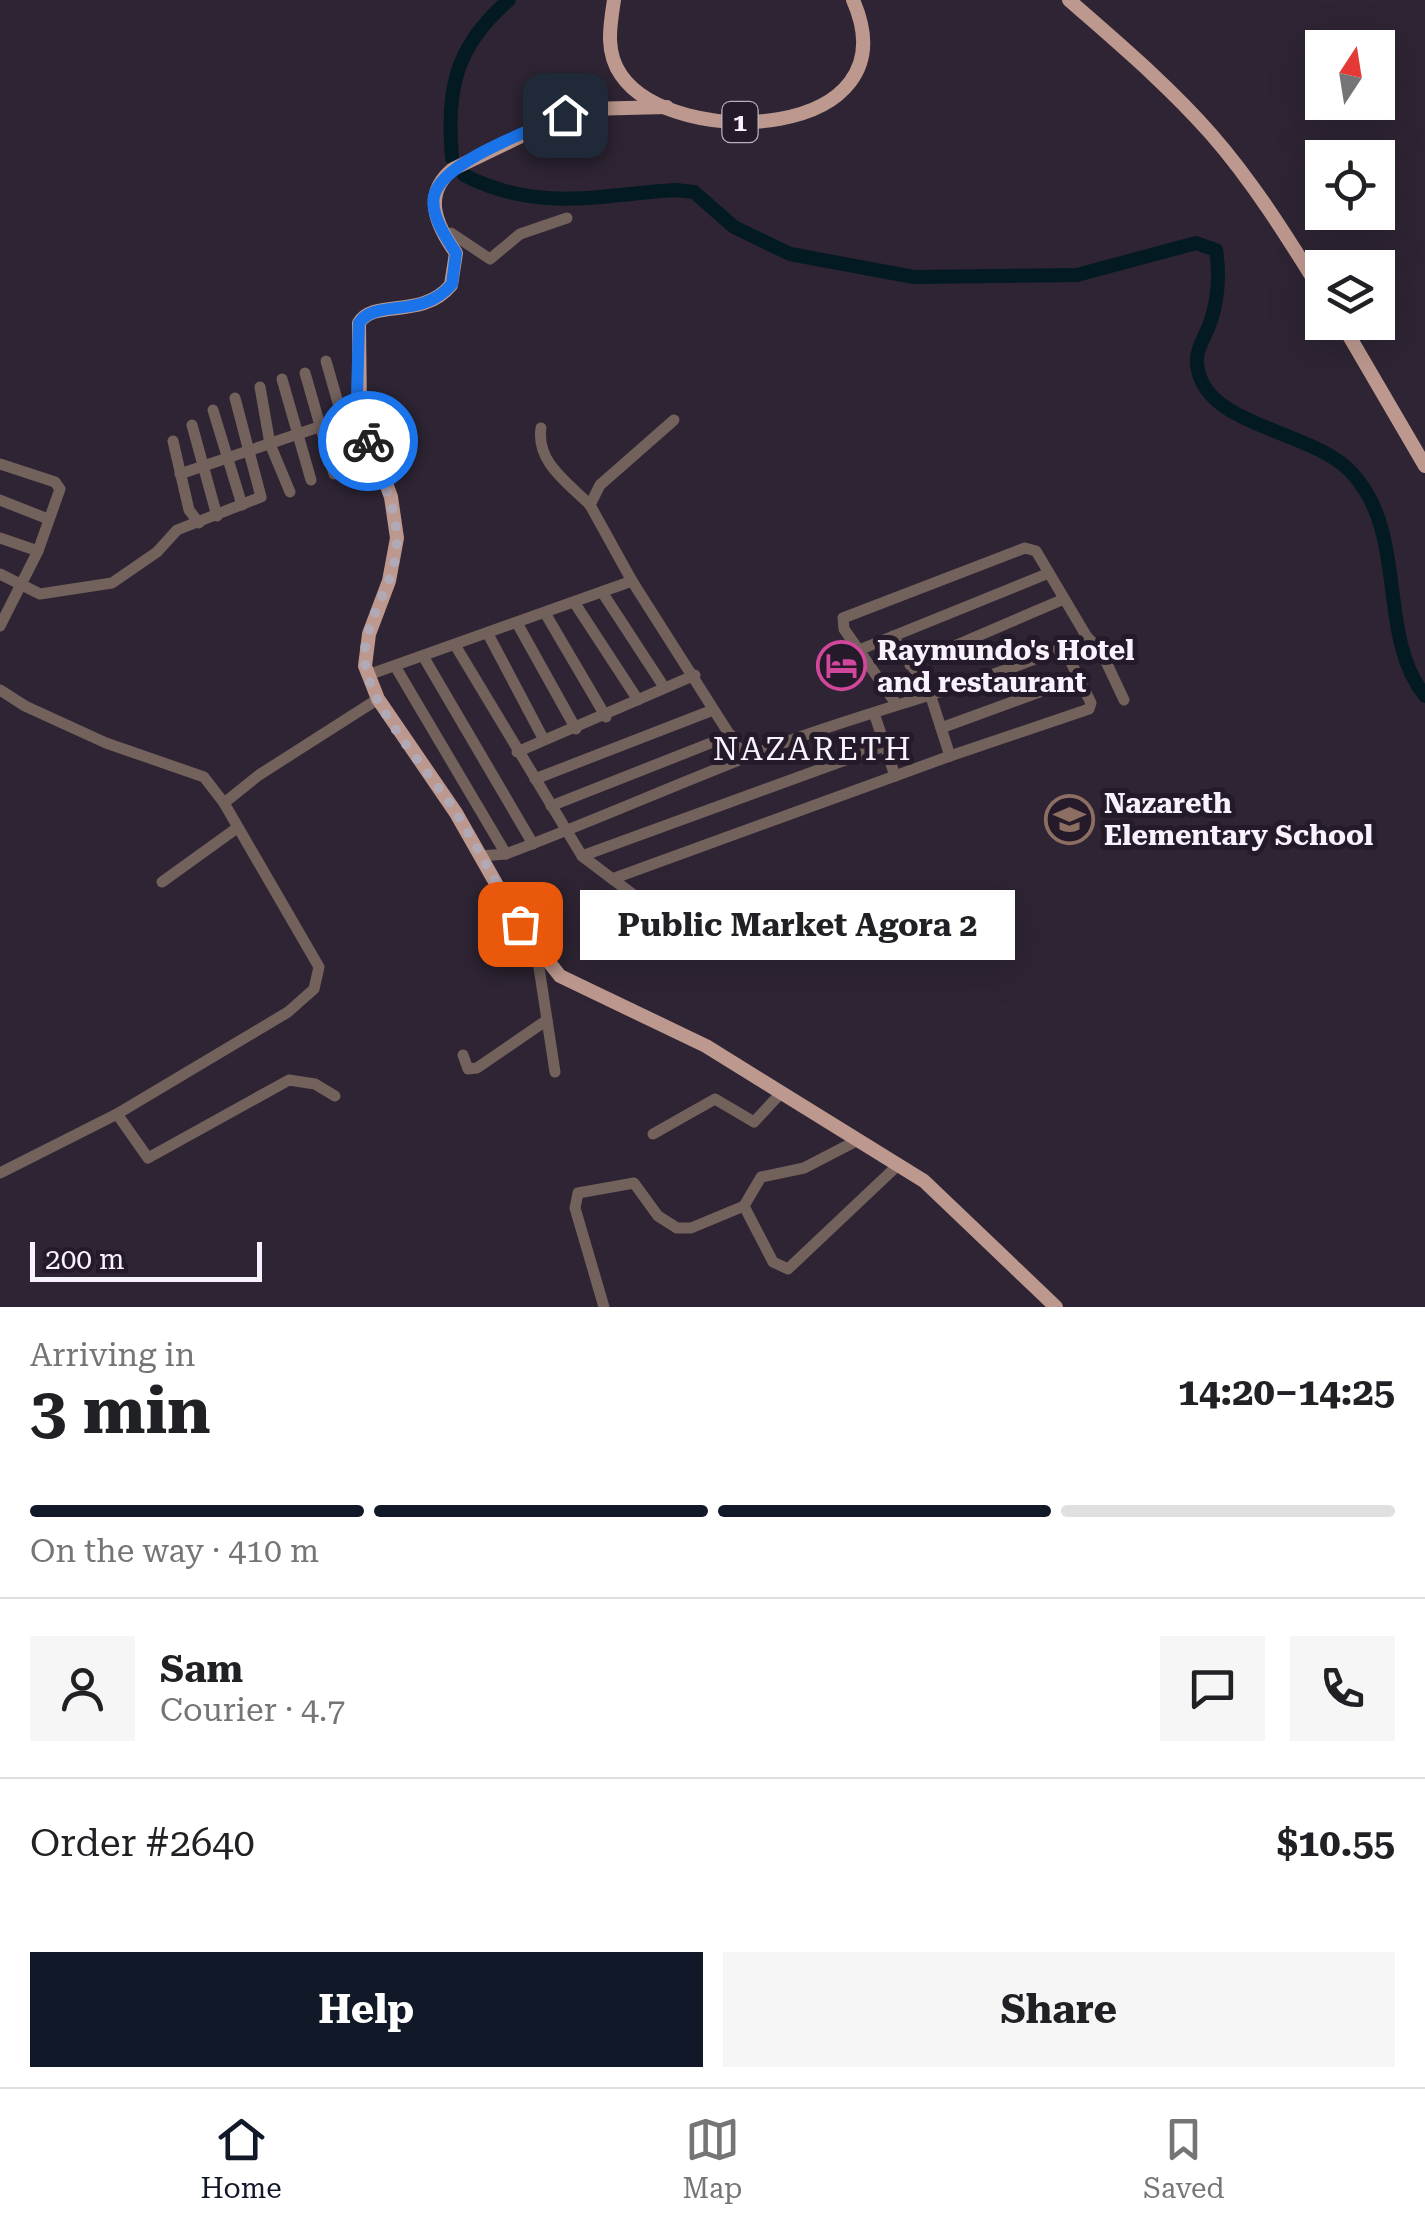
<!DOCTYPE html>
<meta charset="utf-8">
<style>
body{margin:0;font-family:"Roboto Serif",serif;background:#f6f6f6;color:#202124;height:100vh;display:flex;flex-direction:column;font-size:38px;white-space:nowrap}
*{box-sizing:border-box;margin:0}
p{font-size:32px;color:#757577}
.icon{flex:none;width:55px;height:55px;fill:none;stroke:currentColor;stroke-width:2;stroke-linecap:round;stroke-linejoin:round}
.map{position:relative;height:1307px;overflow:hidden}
.sheet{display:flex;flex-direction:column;background:#fff;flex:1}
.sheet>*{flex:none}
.needle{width:65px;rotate:12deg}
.tools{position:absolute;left:1305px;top:30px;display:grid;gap:20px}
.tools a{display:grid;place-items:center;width:90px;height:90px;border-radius:0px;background:#fff;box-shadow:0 10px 40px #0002;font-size:50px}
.scale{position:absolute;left:30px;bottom:25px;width:232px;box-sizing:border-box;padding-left:10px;border:5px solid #f8f2fc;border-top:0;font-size:28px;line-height:35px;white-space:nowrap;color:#f8f2fc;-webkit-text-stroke:8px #241a29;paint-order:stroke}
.pin{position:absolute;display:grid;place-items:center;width:85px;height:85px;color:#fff;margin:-42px;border-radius:20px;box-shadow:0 5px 15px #0006}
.courier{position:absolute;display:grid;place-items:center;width:100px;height:100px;margin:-50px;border:8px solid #1a73e8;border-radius:50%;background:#fff;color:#222;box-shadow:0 2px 12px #0007}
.bubble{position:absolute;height:70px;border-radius:0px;background:#fff;box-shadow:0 10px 40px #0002;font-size:32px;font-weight:700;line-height:70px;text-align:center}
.summary em{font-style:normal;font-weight:700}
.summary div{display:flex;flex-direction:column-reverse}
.summary{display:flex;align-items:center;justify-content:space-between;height:170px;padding:0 30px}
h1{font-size:65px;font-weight:700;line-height:75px}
.bar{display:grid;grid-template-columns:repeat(4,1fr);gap:15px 10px;align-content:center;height:120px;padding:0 30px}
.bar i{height:12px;border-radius:8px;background:#e0e0e0}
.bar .current{background:#111827}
.bar p{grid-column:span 4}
.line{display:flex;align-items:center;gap:25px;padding:0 30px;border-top:2px solid #e0e0e0}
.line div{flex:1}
.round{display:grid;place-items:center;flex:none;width:105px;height:105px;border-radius:0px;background:#f6f6f6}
.action{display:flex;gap:20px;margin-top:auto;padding:20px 30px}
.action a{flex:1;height:115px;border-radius:0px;background:#111827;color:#fff;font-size:40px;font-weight:700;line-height:115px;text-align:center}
.action a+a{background:#f6f6f6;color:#202124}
.menu{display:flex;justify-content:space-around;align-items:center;height:140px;border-top:2px solid #e0e0e0;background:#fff;font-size:28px;color:#757577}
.menu a{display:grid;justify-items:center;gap:5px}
.menu .current{color:#111827}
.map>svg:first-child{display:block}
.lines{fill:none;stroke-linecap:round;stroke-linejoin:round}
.river{stroke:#031a22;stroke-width:14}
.minor{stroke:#73615c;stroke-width:11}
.major{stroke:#bd988e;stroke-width:14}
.done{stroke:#b1aab6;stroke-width:10;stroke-dasharray:0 18}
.route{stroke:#1a73e8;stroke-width:12}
.labels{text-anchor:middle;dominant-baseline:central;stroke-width:10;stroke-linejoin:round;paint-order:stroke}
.shield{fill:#241a29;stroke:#b8b1bd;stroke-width:2.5}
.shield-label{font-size:25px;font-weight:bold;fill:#f8f2fc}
.poi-label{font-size:28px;font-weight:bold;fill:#f8f2fc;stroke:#241a29;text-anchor:start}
.quarter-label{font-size:32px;letter-spacing:2.5px;fill:#f8f2fc;stroke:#241a29}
</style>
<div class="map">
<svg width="1425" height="1307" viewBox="0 0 1425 1307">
<rect width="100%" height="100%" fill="#2e2433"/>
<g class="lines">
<!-- river -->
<g class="river">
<path d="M452,158C446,90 455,46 509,0"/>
<path d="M464,175C538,213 596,195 675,190L694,192L734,227L790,254L914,277L1077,275L1196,243L1216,250C1220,274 1218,303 1209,326C1201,344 1192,356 1200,377C1218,428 1315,432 1352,473C1409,535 1376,634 1425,696"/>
</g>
<!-- minor -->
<g class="minor">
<polyline points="444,237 451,233 490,259 520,234 567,218"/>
<polyline points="326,361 357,469"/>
<polyline points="305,373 334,474"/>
<polyline points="282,379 311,480"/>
<polyline points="260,387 270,444 290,492"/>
<polyline points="213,410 242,505"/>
<polyline points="192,425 217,516"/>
<path d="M541,428C536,462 567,482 590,505"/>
<polyline points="173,441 189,510 199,523"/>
<polyline points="0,464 55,482 60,489 38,551 0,626"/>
<polyline points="180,474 360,413"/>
<polyline points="0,500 48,519"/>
<polyline points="0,538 38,551"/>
<polyline points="0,574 40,594 112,583 157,552 177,530 261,497 235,398"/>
<polyline points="632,581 590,505 600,485 674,420"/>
<polyline points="602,592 664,687"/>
<polyline points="574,602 638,700"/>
<polyline points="545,613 606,717"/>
<polyline points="517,623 576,729"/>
<polyline points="488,634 544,740"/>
<polyline points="893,636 930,694 950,756 895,776"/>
<polyline points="1087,637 1101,651 1124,700"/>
<polyline points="455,645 582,856 635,896 651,918"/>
<polyline points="859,650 1049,573"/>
<polyline points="423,656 533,844"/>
<polyline points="910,665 1064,599"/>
<polyline points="395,666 506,854"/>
<polyline points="368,675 632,581 745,759"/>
<polyline points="0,690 25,706 106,743 204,777 224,803 259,775 378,699"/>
<polyline points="941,728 1078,678"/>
<polyline points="517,752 695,675"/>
<polyline points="950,756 1089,709 1091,703 1064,648"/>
<polyline points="535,779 713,710"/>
<polyline points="551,806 731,735"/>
<path d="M481,856L506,854C599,819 690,778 783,743C883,706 990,682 1087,637L1036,551L1025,548L843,618L844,629L897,705"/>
<polyline points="582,856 884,746"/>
<polyline points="612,879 895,776 874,713"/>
<polyline points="162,882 237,828"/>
<polyline points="536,948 555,1072"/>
<polyline points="463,1055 468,1069 477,1068 547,1020"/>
<polyline points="117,1114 148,1158 289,1080 315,1084 335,1096"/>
<polyline points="653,1134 715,1099 754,1122 781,1093"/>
<polyline points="0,1173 117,1114 288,1012 314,989 319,967 224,803"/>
<polyline points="744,1206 773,1262 788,1269 898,1165"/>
<polyline points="604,1307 575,1208 578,1193 634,1183 658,1216 677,1228 691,1228 744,1206 761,1177 804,1168 858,1140"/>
</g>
<!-- major -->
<g class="major">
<path d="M614,0C610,26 605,52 621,75C673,151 915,141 853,0"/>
<path d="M1069,0C1118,43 1168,85 1211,134C1253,182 1288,238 1322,293"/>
<path d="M667,107L586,109L565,115L453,169C422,194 436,225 456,253L451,285C422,320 374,298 359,323L360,413L391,497L397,538L389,581L369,634L365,666L378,699L456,813L519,924L560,976L706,1046L924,1181L1056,1307"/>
<polyline points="1341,322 1425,466"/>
</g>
</g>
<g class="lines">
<!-- done -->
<path class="done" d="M368,441C381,481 403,515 395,559C389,592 362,626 365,661C368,706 430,772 455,811C478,848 498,887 520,924"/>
<!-- route -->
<path class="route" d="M368,441L357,396L359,323C375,298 422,320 452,284L456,253C446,238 430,214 434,196C442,161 533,130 565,115"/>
</g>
<!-- icons -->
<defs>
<symbol id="hotel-ring" viewBox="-11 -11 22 22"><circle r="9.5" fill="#241a29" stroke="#d1479c" stroke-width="1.5"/><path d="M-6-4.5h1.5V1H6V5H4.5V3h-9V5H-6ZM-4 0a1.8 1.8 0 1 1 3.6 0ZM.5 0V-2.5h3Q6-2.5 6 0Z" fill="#d1479c"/></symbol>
<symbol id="school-ring" viewBox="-11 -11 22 22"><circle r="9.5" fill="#241a29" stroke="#8d6e63" stroke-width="1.5"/><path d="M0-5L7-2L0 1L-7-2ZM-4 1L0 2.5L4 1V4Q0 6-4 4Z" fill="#8d6e63"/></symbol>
</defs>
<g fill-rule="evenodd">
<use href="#hotel-ring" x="814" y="638" width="55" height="55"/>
<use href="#school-ring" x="1042" y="792" width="55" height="55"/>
</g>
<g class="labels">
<!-- shield labels -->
<rect class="shield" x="722.5" y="102" width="35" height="40" rx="8"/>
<g class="shield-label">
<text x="740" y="122">1</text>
</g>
<!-- poi labels -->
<g class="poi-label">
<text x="877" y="650">Raymundo's Hotel<tspan x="877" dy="32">and restaurant</tspan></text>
<text x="1104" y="803">Nazareth<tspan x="1104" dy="32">Elementary School</tspan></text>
</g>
<!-- quarter labels -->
<g class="quarter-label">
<text x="813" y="749">NAZARETH</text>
</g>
</g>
</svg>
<div class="tools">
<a><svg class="needle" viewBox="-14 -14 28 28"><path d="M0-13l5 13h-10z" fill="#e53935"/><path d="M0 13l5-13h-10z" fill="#757577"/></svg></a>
<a><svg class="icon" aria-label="locate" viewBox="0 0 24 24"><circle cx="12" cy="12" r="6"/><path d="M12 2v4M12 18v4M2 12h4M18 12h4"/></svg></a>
<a><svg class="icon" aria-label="layers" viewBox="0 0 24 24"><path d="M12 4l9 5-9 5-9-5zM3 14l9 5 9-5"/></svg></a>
</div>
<div class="scale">200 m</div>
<div class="pin" style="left:520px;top:924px;background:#ea580c"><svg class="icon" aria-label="bag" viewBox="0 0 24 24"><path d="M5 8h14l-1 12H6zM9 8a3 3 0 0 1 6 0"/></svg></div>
<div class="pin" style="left:565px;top:115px;background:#1f2937"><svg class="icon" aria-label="home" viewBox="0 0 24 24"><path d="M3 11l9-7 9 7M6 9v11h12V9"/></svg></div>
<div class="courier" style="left:368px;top:441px"><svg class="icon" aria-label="bike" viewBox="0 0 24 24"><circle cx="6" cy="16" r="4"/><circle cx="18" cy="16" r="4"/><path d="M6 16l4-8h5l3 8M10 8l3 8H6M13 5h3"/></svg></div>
<div class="bubble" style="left:580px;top:890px;width:435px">Public Market Agora 2</div>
</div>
<section class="sheet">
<div class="summary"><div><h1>3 min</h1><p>Arriving in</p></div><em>14:20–14:25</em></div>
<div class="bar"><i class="current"></i><i class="current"></i><i class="current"></i><i></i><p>On the way · 410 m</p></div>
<div class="line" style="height:180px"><a class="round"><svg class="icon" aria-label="person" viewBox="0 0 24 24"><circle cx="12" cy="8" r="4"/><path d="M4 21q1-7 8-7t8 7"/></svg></a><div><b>Sam</b><p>Courier · 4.7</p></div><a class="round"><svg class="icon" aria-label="chat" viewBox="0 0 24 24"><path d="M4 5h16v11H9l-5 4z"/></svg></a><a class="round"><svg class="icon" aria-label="phone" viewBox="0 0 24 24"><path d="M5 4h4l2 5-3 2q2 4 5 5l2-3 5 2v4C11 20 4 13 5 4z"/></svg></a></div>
<div class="line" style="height:130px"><div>Order #2640</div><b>$10.55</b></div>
<div class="action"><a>Help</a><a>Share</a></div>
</section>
<nav class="menu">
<a class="current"><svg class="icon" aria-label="home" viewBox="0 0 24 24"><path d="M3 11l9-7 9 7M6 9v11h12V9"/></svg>Home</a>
<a><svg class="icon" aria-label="map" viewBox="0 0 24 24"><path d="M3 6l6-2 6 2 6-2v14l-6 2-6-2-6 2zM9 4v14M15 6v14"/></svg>Map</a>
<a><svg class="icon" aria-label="saved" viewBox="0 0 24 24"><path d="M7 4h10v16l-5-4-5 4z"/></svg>Saved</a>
</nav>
